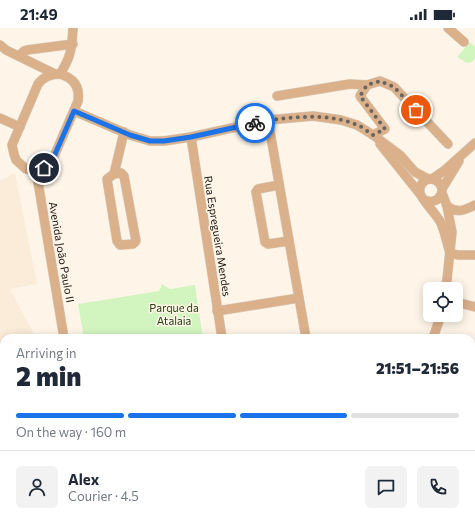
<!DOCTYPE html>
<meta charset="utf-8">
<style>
body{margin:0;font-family:Commissioner,sans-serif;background:#f2f2f3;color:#1f2937;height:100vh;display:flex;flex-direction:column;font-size:15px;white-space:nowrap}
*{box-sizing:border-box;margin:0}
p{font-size:13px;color:#747a83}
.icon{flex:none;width:22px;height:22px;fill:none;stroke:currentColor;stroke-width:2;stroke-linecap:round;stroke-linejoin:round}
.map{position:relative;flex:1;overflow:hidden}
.panel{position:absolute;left:0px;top:306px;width:475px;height:196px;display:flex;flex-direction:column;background:#fff;border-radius:12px 12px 0 0;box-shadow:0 2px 10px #0003}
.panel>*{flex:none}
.controls{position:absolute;left:423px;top:254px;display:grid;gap:8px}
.controls a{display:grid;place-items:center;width:40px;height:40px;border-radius:6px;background:#fff;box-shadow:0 2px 10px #0003;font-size:20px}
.pin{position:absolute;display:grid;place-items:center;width:34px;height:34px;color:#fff;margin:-17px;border:2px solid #fff;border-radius:50%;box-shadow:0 1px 4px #0007}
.courier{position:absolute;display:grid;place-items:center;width:40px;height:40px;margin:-20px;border:3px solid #1a73e8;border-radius:50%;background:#fff;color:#222;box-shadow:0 1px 5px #0007}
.overview em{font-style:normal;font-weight:800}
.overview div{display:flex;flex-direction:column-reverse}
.overview{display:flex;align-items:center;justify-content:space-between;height:68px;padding:0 16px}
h1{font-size:26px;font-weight:800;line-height:30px}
.bar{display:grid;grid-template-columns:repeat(4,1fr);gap:6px 4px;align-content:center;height:48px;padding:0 16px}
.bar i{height:5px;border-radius:3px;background:#e0e1e3}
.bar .selected{background:#1a73e8}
.bar p{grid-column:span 4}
.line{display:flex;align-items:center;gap:10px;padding:0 16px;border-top:1px solid #e0e1e3}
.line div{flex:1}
.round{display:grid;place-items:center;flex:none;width:42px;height:42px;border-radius:6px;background:#f2f2f3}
.status{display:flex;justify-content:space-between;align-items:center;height:28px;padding:0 20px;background:#fff;direction:ltr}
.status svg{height:11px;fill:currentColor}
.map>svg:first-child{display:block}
.built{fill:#faecd8}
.green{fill:#d2f5c0}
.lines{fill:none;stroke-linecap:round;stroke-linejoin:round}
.street-casing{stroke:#dad1c6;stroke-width:10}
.street{stroke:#dbb18b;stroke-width:9}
.done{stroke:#6a645d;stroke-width:4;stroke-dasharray:0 7.2}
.route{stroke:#1a73e8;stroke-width:5}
.labels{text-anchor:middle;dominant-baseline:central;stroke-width:3;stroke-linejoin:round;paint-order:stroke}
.street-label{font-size:11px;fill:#1a1612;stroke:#fef5e8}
.park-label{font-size:11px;fill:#233e12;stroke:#fef5e8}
</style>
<div class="status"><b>21:49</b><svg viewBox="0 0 49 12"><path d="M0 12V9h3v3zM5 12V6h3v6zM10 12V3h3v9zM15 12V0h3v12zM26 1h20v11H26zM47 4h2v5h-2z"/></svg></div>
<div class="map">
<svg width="475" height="502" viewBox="0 0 475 502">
<rect width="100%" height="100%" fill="#fef5e8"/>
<!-- built -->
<polygon class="built" points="15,145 37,256 10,261 36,310 4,310 4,498 78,498 78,502 0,502 0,153"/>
<!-- green -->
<g class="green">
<polygon points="470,14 475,19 475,31 472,34 467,35 457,29"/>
<polygon points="162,256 170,261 195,257 203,310 84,310 78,276 159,263"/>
</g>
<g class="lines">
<defs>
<g id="street">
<polyline points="448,0 464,14"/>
<polyline points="0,17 6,22 55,46"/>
<polyline points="19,28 24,23 27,22 73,16"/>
<path d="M60,46C74,50 80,59 78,73L52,133L44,140L36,142L26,141L16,132L14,126L12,117L38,56C44,48 51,46 60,46Z"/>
<path d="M60,46C71,29 72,20 73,0"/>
<polyline points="277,68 350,56 367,57"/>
<polyline points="74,83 130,107 150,113 164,113 191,109 268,92 313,88 341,92 357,97 373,107 400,127 415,144 428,151"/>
<polyline points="0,90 20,99"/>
<polyline points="268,92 306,310"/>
<polyline points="373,107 385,101 360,68 367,57 380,53 394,59 448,116"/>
<polyline points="191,109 222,310"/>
<polyline points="380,116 420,166"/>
<polyline points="36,142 64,310"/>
<polyline points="114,146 121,145 124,148 136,213 133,216 120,217 117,213 107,151 114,146 124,104"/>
<polyline points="432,151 445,142 475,115"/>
<polyline points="279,157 258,161 256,164 265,214 268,216 289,213"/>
<polyline points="442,161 459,133"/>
<polyline points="442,165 447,178 452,204 446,261"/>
<path d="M425,172C440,179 449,158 435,152C427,148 418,156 420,165C421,171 437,187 441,195C445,205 447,215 450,225"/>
<path d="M447,178C457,186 465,182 475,177"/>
<polyline points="450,225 458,227 475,227"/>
<polyline points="456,274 475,279"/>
<polyline points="217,283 299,270"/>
<polyline points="433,310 441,287"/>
<polyline points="95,498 96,502"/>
<polyline points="175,502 177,498"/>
</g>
</defs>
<!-- street casing -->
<use href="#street" class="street-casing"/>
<!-- street -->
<use href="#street" class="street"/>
</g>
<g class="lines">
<!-- done -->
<path class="done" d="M255,95C284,89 329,84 357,97C363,99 368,104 373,107L385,101L360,68L367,57L380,53L394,59L416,82"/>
<!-- route -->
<polyline class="route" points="44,140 52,133 74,83 130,107 150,113 164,113 191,109 255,95"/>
</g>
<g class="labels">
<!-- street labels -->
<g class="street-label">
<text transform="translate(218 208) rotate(81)">Rua Espregueira Mendes</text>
<text transform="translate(62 224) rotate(80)">Avenida João Paulo II</text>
</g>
<!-- park labels -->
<g class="park-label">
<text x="174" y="279">Parque da<tspan x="174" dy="13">Atalaia</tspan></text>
</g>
</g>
</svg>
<div class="controls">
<a><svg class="icon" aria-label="locate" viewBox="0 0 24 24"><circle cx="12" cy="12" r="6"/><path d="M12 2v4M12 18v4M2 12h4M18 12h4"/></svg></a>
</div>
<div class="pin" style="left:416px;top:82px;background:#ea580c"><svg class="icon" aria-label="bag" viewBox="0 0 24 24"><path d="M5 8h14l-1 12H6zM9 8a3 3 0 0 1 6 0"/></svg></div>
<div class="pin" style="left:44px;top:140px;background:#1f2937"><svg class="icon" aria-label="home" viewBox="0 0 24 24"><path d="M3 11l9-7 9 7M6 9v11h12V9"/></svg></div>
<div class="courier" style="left:255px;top:95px"><svg class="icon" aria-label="bike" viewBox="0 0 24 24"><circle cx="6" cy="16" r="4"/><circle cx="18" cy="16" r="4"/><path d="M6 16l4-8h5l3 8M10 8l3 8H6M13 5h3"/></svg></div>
<section class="panel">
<div class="overview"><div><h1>2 min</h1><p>Arriving in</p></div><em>21:51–21:56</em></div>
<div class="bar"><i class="selected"></i><i class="selected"></i><i class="selected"></i><i></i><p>On the way · 160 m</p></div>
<div class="line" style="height:72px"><a class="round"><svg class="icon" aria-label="person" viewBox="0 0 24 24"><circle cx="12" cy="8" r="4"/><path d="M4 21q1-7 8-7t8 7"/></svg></a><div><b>Alex</b><p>Courier · 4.5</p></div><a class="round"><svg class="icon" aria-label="chat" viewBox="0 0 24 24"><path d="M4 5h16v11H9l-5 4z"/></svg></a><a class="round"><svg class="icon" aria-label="phone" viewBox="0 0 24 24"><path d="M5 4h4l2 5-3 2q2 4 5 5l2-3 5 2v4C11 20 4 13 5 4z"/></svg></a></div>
</section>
</div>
